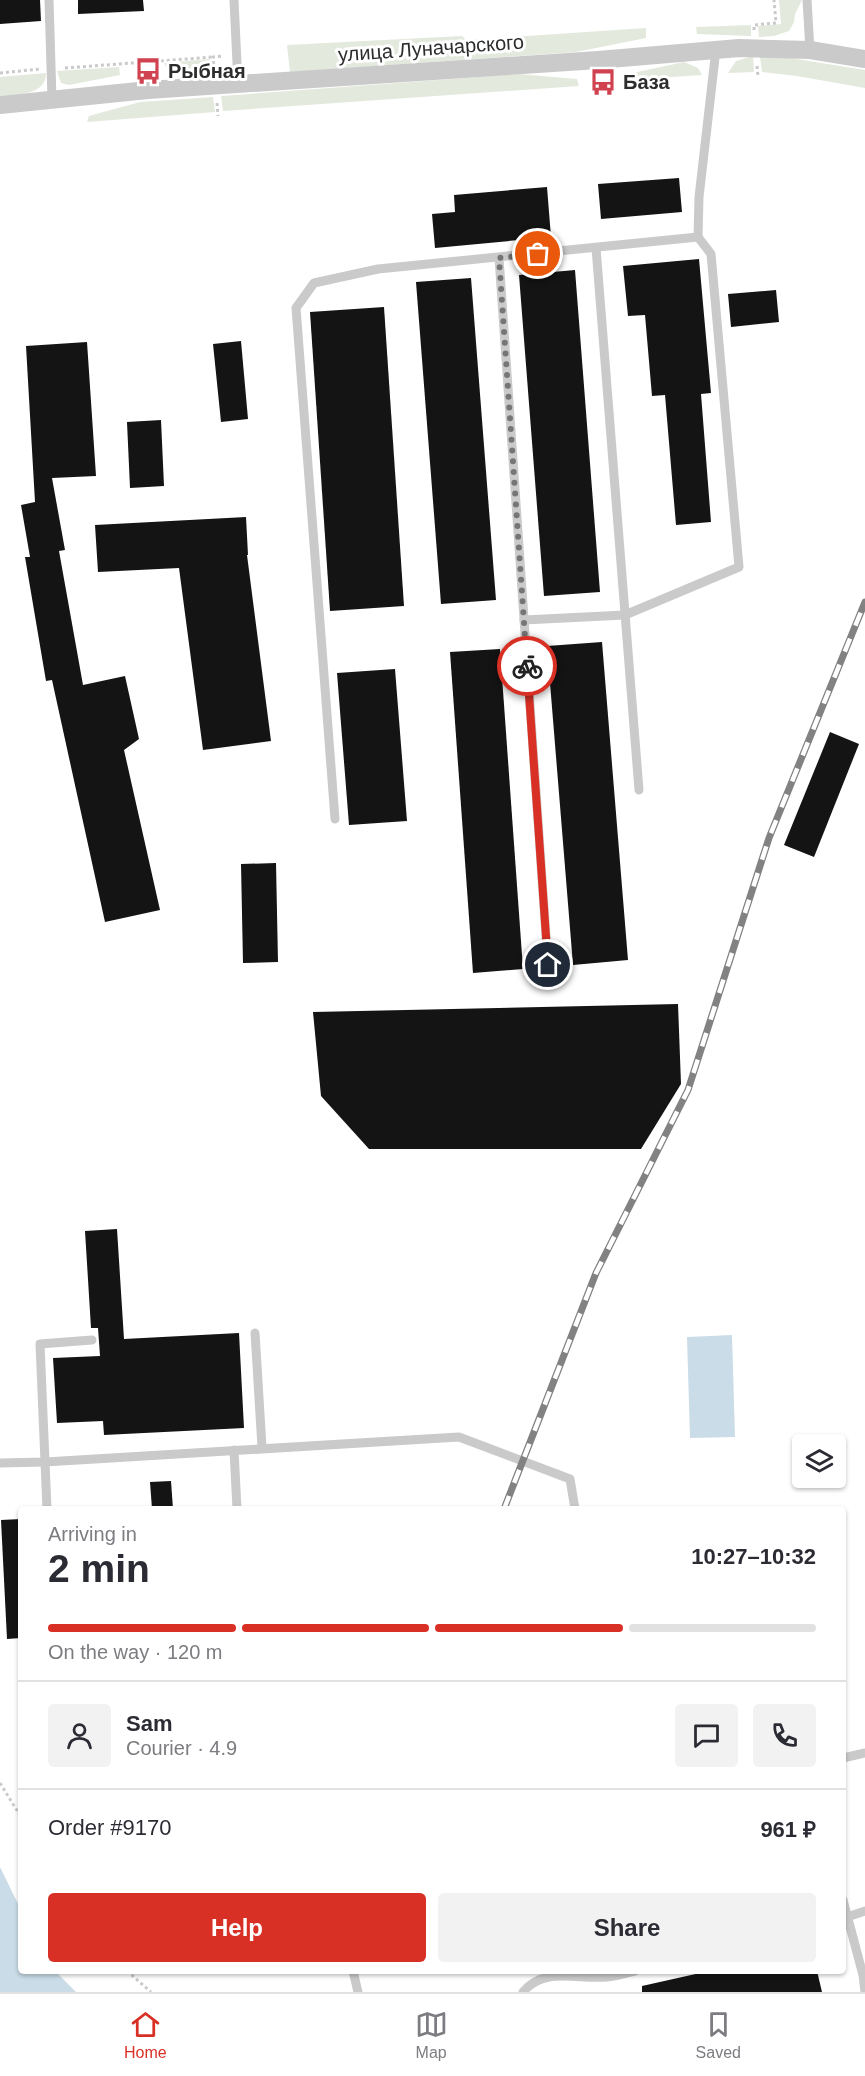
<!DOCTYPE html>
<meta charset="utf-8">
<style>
body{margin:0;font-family:Helvetica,sans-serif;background:#f2f2f3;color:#2b2b33;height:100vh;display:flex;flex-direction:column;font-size:22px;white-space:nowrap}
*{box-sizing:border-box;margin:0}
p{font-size:20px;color:#7c7c81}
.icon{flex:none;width:33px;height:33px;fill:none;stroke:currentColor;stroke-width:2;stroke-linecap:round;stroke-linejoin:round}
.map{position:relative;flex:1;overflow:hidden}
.sheet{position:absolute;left:18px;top:1506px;width:828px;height:468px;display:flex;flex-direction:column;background:#fff;border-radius:6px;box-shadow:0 2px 4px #0004}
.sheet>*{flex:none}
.tools{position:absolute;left:792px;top:1434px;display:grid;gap:12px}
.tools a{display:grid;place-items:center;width:54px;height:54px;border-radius:6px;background:#fff;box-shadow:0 2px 4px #0004;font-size:30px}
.pin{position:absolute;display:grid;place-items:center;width:51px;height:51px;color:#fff;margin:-26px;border:3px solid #fff;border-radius:50%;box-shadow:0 2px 6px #0007}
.courier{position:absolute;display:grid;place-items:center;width:60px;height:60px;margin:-30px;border:4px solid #d93025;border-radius:50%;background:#fff;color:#222;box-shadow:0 2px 8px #0007}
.overview em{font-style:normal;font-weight:600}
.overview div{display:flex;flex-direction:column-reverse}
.overview{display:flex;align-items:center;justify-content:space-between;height:102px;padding:0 30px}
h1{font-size:39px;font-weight:600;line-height:45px}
.bar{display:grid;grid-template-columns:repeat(4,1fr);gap:9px 6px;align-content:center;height:72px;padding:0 30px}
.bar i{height:8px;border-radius:4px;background:#e1e1e2}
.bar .on{background:#d93025}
.bar p{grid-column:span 4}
.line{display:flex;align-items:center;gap:15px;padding:0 30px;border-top:2px solid #e1e1e2}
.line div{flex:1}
.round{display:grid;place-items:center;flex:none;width:63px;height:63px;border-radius:6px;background:#f2f2f3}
.cta{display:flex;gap:12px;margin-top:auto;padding:12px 30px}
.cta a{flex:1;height:69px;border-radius:6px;background:#d93025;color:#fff;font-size:24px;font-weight:600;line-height:69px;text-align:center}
.cta a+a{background:#f2f2f3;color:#2b2b33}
.menu{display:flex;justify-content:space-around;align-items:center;height:84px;border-top:2px solid #e1e1e2;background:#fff;font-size:16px;color:#7c7c81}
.menu a{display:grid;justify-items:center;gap:3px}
.menu .on{color:#d93025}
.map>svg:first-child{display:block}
.green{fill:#e3e9dc}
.water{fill:#cadce7}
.building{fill:#141414}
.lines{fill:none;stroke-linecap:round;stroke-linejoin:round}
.path{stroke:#cacaca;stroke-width:3;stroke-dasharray:3 3;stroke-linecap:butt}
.lane{stroke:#cacaca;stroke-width:9}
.street{stroke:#cacaca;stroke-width:18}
.rail-casing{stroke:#828282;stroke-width:7}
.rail{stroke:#fff;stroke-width:4.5;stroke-dasharray:14;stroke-linecap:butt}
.done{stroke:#767676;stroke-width:6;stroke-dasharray:0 10.8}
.route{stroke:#d93025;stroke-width:8}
.labels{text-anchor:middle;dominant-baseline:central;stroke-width:6;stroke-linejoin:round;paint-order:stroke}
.street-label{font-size:20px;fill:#2d2d2d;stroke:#fff}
.poi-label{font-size:20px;font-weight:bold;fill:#2d2d2d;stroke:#fff;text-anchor:start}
</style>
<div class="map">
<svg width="865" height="1992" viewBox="0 0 865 1992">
<rect width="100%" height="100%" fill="#fff"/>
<!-- green -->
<g class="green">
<polygon points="779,0 802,0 795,14 794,22 789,31 774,36 759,37 758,26 781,24"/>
<polygon points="751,25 751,36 697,34 696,27"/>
<polygon points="646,28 646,38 576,52 290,72 287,45 462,36 466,40"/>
<polygon points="753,56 754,72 728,73 736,61"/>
<polygon points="760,57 784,57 865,70 865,88 797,76 762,72"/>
<path d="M210,59L211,75C196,76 181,75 167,69L164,63Z"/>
<polygon points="684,62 698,68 702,75 628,80 628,74"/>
<polygon points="119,67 120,75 69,85 61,83 57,71"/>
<path d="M46,73C46,96 17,94 0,96V77Z"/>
<polygon points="519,74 577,79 579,86 223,111 221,96"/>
<polygon points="213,97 215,112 87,122 89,116 140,102"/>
</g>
<!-- water -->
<g class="water">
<polygon points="732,1335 735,1437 690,1438 687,1337"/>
<polygon points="0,1867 21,1910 21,1971 55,1971 76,1992 0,1992"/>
</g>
<!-- building -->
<g class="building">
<polygon points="0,0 40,0 41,21 0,24"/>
<polygon points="78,0 143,0 144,11 78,14"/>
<polygon points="679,178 682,212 601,219 598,184"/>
<polygon points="547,187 551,237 435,248 432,214 455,212 454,195"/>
<polygon points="699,259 711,393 701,394 711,522 676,525 665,395 652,396 645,315 628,316 623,266"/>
<polygon points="575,270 600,592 544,596 519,275"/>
<polygon points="471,278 496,600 441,604 416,282"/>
<polygon points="776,290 779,322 731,327 728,294"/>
<polygon points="384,307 404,606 330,611 310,312"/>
<polygon points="241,341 248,419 221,422 213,344"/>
<polygon points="87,342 96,476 52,478 65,550 59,551 83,685 125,676 139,739 124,750 160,910 105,922 52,680 46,681 25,557 30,557 21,505 35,502 26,346"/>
<polygon points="161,420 164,486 130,488 127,422"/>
<polygon points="246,517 248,555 247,555 271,741 203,750 179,568 98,572 95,525"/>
<polygon points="602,642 628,960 573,965 547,646"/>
<polygon points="500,649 523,969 473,973 450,652"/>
<polygon points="395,669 407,821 349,825 337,673"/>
<polygon points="830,732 859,744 814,857 784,845"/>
<polygon points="276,863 278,962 243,963 241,864"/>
<polygon points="678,1004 681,1084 641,1149 369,1149 321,1096 313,1012"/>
<polygon points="117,1229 124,1339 239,1333 244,1428 104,1435 103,1421 57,1423 53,1358 100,1356 98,1328 91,1328 85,1231"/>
<polygon points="171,1481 173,1509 152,1509 150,1482"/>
<polygon points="21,1519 21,1638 7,1639 1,1520"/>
<polygon points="709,1971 817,1971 822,1992 642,1992 642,1986"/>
</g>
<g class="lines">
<!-- path -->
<g class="path">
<polyline points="754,30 754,25 776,23 774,0"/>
<polyline points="757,66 758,76"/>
<polyline points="65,68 213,57"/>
<polyline points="214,70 213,57 223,56"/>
<polyline points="0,73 40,69"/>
<polyline points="217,103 218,116"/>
<polyline points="0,1783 21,1817"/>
<polyline points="127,1971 151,1992"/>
</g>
<!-- lane -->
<g class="lane">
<polyline points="49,0 52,99"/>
<polyline points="234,0 238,84"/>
<polyline points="807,0 810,50"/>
<polyline points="596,248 639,790"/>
<polyline points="499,258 548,965"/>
<polyline points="524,620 625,615 739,567 711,254 698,237"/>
<polyline points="335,819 296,308 314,283 378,269 698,237 699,197 716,49"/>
<polyline points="255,1333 262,1447"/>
<polyline points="234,1450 237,1509"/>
<polyline points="0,1463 45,1462 459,1437 570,1479 575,1509"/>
<polyline points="47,1509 40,1344 92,1340"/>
<polyline points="843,1758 865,1753"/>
<polyline points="843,1900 863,1975 865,1992"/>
<polyline points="844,1918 865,1911"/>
<polyline points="353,1971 358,1992"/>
<path d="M523,1992C544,1966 578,1980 607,1977C617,1976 626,1973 635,1971"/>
</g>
<!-- street -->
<polyline class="street" points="0,105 148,90 598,60 739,48 810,50 865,59"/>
<defs>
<polyline id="rail" points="504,1509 596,1273 688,1090 769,838 865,602"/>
</defs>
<!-- rail casing -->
<use href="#rail" class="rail-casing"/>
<!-- rail -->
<use href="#rail" class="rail"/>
</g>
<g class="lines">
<!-- done -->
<polyline class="done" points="527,666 499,258 538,254"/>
<!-- route -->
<polyline class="route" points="527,666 548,965"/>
</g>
<!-- icons -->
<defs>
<symbol id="bus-bare" viewBox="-9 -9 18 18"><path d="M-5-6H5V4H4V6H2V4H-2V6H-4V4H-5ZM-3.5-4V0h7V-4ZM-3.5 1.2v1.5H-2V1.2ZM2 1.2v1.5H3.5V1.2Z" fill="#d0424f" stroke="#fff" stroke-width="2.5" paint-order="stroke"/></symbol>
</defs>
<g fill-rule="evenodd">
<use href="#bus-bare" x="129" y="52" width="38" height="38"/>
<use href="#bus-bare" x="584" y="63" width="38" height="38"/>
</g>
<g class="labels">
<!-- street labels -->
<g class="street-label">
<text transform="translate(431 48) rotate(-4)">улица Луначарского</text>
</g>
<!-- poi labels -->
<g class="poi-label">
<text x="168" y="71">Рыбная</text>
<text x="623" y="82">База</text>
</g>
</g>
</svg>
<div class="tools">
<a><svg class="icon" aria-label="layers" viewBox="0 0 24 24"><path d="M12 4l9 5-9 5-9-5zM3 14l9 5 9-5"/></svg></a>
</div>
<div class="pin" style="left:538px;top:254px;background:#ea580c"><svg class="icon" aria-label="bag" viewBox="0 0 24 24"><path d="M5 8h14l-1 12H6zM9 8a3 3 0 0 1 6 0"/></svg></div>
<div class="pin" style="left:548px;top:965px;background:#1f2937"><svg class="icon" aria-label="home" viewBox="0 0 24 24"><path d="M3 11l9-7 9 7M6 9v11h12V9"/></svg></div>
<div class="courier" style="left:527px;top:666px"><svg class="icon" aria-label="bike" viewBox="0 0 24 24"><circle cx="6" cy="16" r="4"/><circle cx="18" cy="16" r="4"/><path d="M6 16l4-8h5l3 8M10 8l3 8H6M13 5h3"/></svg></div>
<section class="sheet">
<div class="overview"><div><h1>2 min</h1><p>Arriving in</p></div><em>10:27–10:32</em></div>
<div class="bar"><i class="on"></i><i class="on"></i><i class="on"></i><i></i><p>On the way · 120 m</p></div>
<div class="line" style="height:108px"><a class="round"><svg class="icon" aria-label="person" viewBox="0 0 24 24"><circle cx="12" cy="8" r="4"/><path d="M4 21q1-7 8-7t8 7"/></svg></a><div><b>Sam</b><p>Courier · 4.9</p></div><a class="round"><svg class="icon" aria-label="chat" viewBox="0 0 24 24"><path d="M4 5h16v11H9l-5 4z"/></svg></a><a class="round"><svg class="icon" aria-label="phone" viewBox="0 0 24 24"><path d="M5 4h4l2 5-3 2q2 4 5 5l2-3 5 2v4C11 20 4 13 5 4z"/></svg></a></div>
<div class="line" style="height:78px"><div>Order #9170</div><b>961 ₽</b></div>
<div class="cta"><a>Help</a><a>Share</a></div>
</section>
</div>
<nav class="menu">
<a class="on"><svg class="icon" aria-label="home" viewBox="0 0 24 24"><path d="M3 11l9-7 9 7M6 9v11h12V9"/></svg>Home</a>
<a><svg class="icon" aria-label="map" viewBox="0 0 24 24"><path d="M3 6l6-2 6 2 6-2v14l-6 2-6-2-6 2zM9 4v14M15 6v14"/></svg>Map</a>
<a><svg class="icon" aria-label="saved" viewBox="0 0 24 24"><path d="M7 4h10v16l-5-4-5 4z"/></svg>Saved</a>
</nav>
